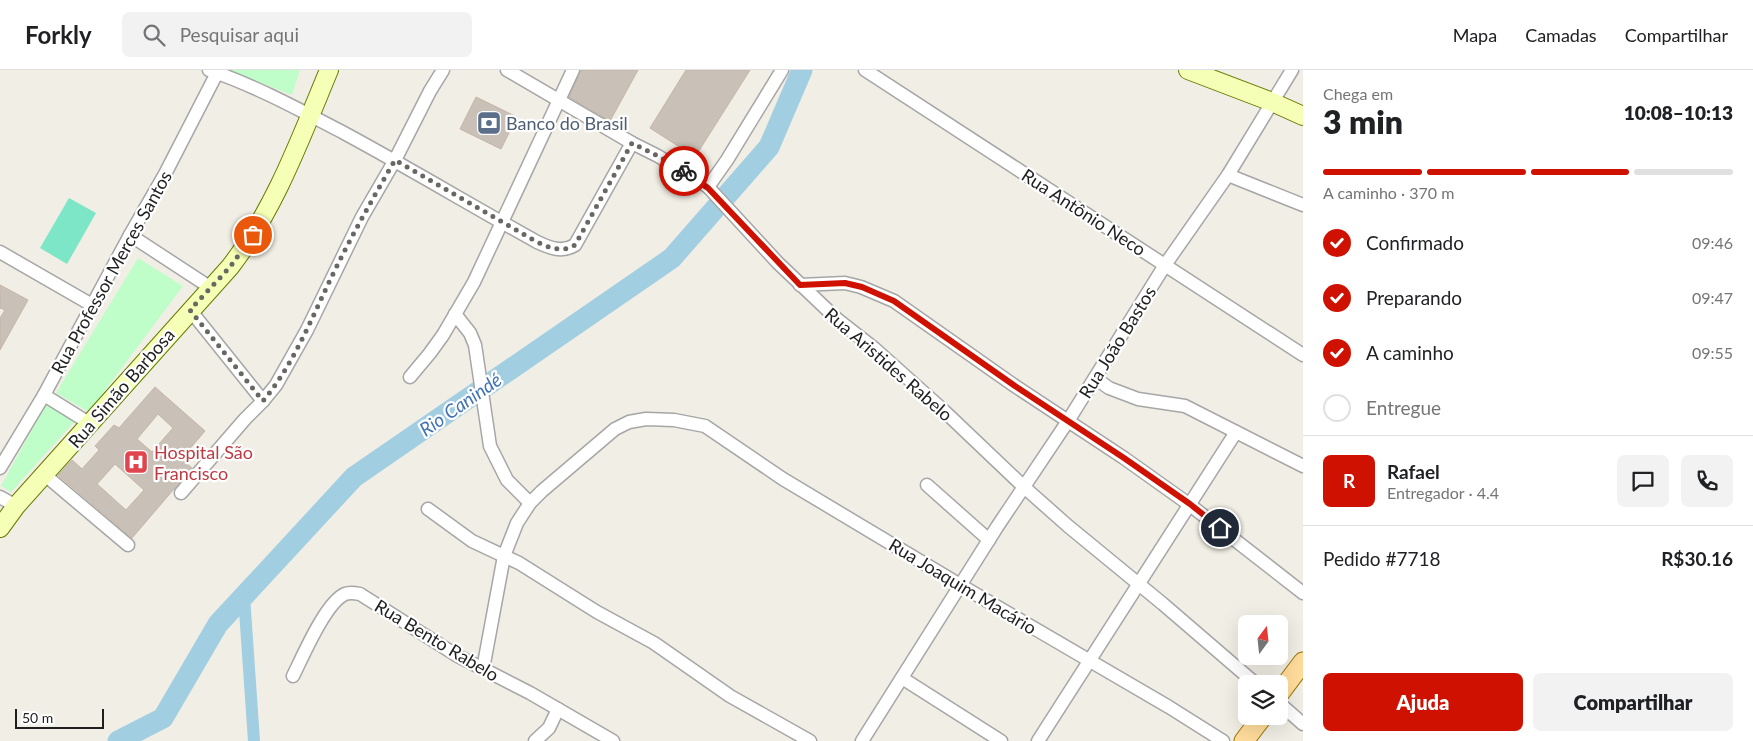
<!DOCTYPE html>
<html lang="pt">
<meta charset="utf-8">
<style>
body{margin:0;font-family:Lato,sans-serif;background:#f2f2f2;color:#202124;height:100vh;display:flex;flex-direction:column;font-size:19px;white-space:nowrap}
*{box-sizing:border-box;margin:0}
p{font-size:16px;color:#757577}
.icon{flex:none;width:28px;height:28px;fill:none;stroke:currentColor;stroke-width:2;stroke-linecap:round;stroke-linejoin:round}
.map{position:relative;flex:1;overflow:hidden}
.side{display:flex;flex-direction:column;background:#fff;width:450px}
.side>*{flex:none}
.needle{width:32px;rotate:15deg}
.controls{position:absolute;left:1238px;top:545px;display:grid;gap:10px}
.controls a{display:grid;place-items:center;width:50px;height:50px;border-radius:8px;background:#fff;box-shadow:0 5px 20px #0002;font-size:25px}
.scale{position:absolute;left:15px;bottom:12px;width:89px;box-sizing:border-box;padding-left:5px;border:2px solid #1f1f1f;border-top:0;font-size:14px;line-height:18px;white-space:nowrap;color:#1f1f1f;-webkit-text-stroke:4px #fff;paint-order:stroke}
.pin{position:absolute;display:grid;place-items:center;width:42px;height:42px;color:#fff;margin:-21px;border:2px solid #fff;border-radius:50%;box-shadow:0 1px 5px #0007}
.courier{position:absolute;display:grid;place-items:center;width:50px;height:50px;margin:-25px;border:4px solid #ce1100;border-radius:50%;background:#fff;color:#222;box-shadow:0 1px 6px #0007}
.head em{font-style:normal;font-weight:800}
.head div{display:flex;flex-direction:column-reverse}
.head{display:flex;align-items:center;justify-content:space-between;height:85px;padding:0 20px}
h1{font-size:32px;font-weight:800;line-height:38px}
.bar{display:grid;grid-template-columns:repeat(4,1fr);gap:8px 5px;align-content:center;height:60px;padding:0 20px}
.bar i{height:6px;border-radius:4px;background:#e0e0e0}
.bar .active{background:#ce1100}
.bar p{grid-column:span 4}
.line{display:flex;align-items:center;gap:12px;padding:0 20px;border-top:1px solid #e0e0e0}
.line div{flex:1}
.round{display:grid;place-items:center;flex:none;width:52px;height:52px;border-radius:8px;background:#f2f2f2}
ol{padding:0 20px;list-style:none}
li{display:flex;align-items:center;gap:15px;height:55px}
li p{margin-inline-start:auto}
li .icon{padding:5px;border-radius:50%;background:#ce1100;color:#fff;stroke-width:4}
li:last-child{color:#757577}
li i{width:28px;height:28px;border:2px solid #e0e0e0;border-radius:50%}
.action{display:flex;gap:10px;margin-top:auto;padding:10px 20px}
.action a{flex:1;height:58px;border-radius:8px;background:#ce1100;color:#fff;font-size:20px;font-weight:800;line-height:58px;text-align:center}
.action a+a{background:#f2f2f2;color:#202124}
header{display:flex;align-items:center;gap:30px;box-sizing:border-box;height:70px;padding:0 25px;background:#fff;border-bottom:1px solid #e0e0e0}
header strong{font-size:24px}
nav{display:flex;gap:28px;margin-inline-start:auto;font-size:18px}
.search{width:350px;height:45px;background:#f2f2f2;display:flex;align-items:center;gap:12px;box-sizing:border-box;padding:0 18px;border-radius:8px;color:#757577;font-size:19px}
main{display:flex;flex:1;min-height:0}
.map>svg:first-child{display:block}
.park{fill:#bffec9}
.pitch{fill:#7ce6c6}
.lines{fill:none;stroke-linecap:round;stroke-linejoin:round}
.canal{stroke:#a2cee2;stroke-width:12}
.river{stroke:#a2cee2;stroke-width:21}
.building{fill:#c9c1b7;stroke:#c4b5a6;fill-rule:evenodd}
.street-casing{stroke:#a6a6a6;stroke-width:15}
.secondary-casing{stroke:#647c00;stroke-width:20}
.primary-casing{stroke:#9a7400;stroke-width:21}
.street{stroke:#fff;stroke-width:12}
.secondary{stroke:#f5ffb5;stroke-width:18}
.primary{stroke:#ffdc9b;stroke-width:19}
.done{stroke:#686764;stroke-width:5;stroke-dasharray:0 9}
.route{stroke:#ce1100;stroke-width:6}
.labels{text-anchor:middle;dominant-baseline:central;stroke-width:4.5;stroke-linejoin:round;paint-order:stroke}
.service-label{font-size:18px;fill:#4e5e75;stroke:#fff;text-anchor:start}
.street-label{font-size:18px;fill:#1f1f1f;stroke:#fff}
.health-label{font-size:18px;fill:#be3a42;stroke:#fff;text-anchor:start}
.water-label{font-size:19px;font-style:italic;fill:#4373b7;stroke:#fff}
</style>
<header>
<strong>Forkly</strong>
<div class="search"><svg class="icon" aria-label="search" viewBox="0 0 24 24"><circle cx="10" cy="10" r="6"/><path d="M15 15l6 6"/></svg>Pesquisar aqui</div>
<nav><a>Mapa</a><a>Camadas</a><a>Compartilhar</a></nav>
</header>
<main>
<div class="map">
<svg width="1303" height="671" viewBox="0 0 1303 671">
<rect width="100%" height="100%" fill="#f1eee5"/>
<!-- park -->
<g class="park">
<polygon points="228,0 300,0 292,25"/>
<polygon points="138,188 183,216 89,342 56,323"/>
<polygon points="47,332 74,352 11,422 1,416"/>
</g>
<!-- pitch -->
<polygon class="pitch" points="69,128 96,143 67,194 40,178"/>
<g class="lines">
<!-- canal -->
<polyline class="canal" points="244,526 254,671"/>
<!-- river -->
<polyline class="river" points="118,671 163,648 218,554 354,407 672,188 769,77 802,0"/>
</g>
<!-- building -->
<g class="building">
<polygon points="581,0 638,0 610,51 569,27"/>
<polygon points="686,0 750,0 695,87 650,58"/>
<polygon points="476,27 517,47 501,79 460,59"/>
<polygon points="0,215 28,230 0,280 0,248 5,240 0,238"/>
<path d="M155,317L205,361L181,389L192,398L132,468L58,405L72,390L82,399L99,380L95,376L114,355L119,358ZM158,344L173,358L152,382L137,369ZM115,394L144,420L126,440L97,414Z"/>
</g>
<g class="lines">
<defs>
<g id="street">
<path d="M209,0C256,16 300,40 344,63C409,98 472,136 537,172C550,178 562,183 575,175L632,73"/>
<polyline points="507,0 632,73 658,86 708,117 778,193 838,250 875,279 942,339 1024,417 1068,456 1163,534 1256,614"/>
<polyline points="865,0 1303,285"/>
<polyline points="1228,105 1303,135"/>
<polyline points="708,117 727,90 782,0"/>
<polyline points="130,165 211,218"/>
<polyline points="0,182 92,235"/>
<polyline points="800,215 845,213 861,217 894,231 1015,316 1124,388 1190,435 1303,523"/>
<polyline points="190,240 263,331"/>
<polyline points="455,244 470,263 475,275 490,376 507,410 530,433"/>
<polyline points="410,307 430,283 443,265 474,212 573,0"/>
<polyline points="1095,308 1109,318 1138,329 1185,336 1303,396"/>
<polyline points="44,325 89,353"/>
<polyline points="0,398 44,325 130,165 165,104 217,3"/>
<polyline points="45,405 128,475"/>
<polyline points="927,415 989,470"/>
<polyline points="181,423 245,349 263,331 276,315 307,260 362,147 395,90 430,21 443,0"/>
<polyline points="0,427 16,436"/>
<polyline points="428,439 472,471 519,493 597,542 654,573 730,626 810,671"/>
<polyline points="483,599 504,486 517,453 530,433 542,421 615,359 629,352 646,349 674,350 705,356 783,409 960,515 1169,637 1223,671"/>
<path d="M293,606C303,586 326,532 345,524C350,522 355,523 360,524L456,585L530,623L613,671"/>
<polyline points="902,608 1001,671"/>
<polyline points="1279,633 1303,654"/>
<polyline points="535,671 549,658 558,639"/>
<polyline points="862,671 997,457 1068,351 1165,195 1228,105 1292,0"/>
<polyline points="1038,671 1236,362"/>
</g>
<g id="secondary">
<polyline points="1188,0 1272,32 1303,46"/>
<path d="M0,458L16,436L230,197C275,139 301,67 329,0"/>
</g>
<g id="primary">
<polyline points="1279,624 1303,592"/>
<polyline points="1244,671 1263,646"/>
</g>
</defs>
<!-- street casing -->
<use href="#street" class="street-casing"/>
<!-- secondary casing -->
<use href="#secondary" class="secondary-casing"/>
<!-- primary casing -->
<use href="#primary" class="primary-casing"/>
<!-- street -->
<use href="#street" class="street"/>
<!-- secondary -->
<use href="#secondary" class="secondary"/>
<!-- primary -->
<use href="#primary" class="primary"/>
</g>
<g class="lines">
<!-- done -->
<path class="done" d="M253,165L230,197L190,240L263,331C294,294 312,247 333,204C352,165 373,128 395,90L537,172C550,178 562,183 575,175L632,73L658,86L684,101"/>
<!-- route -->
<polyline class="route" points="684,101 708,118 800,215 845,213 862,217 894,231 1015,316 1124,388 1190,434 1220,458"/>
</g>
<!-- icons -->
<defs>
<symbol id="bank-square" viewBox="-11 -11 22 22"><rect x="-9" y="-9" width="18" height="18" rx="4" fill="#5c6f8a" stroke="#fff"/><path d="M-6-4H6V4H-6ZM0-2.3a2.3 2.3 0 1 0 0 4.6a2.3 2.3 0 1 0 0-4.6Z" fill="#fff"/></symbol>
<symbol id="hospital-square" viewBox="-11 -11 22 22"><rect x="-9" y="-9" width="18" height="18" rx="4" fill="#e0444e" stroke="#fff"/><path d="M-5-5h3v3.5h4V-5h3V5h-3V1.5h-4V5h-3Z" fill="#fff"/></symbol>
</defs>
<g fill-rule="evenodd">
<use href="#bank-square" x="475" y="39" width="28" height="28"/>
<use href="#hospital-square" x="122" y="378" width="28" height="28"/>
</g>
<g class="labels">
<!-- service labels -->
<g class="service-label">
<text x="506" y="53">Banco do Brasil</text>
</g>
<!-- street labels -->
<g class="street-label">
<text transform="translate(1084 142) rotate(33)">Rua Antônio Neco</text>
<text transform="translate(111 202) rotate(-61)">Rua Professor Merces Santos</text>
<text transform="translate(1117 272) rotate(-58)">Rua João Bastos</text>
<text transform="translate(889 294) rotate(41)">Rua Aristides Rabelo</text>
<text transform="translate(121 318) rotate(-49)">Rua Simão Barbosa</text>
<text transform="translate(963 516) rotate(31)">Rua Joaquim Macário</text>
<text transform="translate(437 570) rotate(31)">Rua Bento Rabelo</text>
</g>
<!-- health labels -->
<g class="health-label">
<text x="154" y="382">Hospital São<tspan x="154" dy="21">Francisco</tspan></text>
</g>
<!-- water labels -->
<g class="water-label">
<text transform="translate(460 334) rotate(-35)">Rio Canindé</text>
</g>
</g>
</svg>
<div class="controls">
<a><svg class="needle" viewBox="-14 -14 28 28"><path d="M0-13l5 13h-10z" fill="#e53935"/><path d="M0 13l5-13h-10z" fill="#757577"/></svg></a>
<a><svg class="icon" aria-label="layers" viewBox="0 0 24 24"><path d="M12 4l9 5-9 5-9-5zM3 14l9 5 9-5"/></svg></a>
</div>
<div class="scale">50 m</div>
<div class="pin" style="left:253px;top:165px;background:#ea580c"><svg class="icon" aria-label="bag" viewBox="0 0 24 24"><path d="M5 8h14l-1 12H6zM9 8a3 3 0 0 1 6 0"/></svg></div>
<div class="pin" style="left:1220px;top:458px;background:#1f2937"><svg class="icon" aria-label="home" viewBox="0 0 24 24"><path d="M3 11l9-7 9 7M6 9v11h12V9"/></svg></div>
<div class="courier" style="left:684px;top:101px"><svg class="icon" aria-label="bike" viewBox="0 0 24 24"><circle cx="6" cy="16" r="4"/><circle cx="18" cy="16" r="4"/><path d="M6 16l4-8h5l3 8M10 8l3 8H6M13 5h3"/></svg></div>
</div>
<section class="side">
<div class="head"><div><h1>3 min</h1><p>Chega em</p></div><em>10:08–10:13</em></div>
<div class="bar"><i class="active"></i><i class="active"></i><i class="active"></i><i></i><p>A caminho · 370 m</p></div>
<ol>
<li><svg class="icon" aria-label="check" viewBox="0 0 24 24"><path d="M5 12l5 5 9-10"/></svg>Confirmado<p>09:46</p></li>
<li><svg class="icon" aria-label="check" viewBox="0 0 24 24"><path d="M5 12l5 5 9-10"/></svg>Preparando<p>09:47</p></li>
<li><svg class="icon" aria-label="check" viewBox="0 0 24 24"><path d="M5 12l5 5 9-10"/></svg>A caminho<p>09:55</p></li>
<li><i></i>Entregue</li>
</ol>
<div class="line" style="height:90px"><b class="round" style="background:#ce1100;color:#fff">R</b><div><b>Rafael</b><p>Entregador · 4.4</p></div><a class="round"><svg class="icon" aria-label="chat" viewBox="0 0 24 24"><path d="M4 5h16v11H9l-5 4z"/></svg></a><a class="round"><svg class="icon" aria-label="phone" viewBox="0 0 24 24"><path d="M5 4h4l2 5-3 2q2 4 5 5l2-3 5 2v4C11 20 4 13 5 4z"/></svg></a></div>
<div class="line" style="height:65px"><div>Pedido #7718</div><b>R$30.16</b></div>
<div class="action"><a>Ajuda</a><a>Compartilhar</a></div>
</section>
</main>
